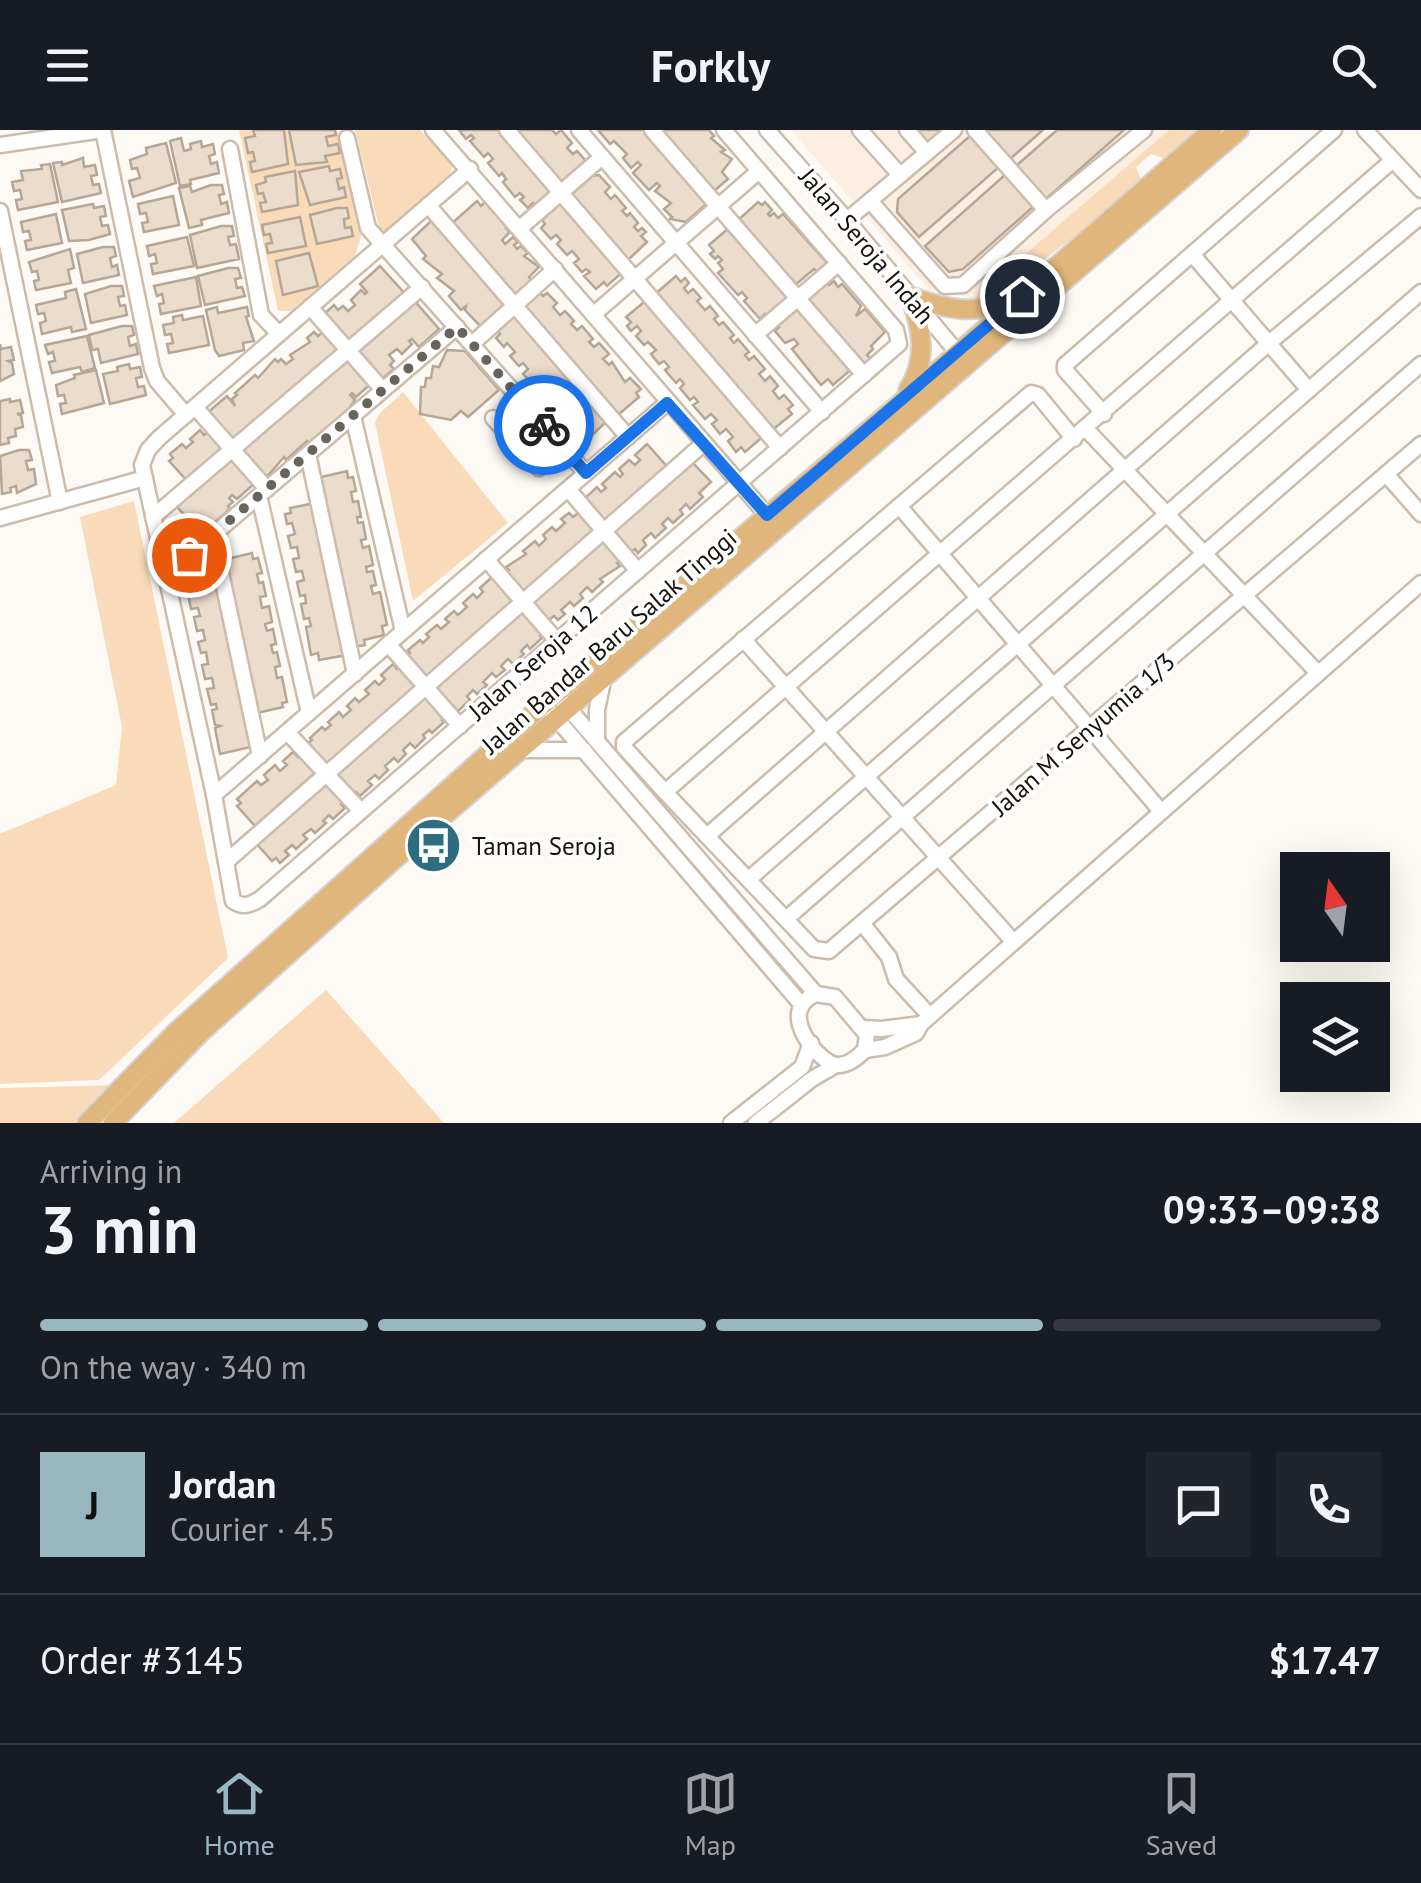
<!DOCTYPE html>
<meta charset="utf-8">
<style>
body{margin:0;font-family:"PT Sans",sans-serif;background:#20242c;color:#f1f3f6;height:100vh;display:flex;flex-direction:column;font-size:38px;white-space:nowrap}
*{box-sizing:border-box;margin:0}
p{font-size:32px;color:#9ea1a6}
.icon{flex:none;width:55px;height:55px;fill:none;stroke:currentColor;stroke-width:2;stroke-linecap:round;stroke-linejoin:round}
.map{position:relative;height:993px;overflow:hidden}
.details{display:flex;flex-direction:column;background:#171b24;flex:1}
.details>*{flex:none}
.needle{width:65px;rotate:346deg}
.buttons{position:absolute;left:1280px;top:722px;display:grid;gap:20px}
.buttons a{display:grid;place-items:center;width:110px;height:110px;border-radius:0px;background:#171b24;box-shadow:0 10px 40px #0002;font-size:50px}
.pin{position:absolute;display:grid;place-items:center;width:85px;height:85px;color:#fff;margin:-42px;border:5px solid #fff;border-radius:50%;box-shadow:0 2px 10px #0007}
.courier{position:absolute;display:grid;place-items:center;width:100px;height:100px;margin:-50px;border:8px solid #1a73e8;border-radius:50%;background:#fff;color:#222;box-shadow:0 2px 12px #0007}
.overview em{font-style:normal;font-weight:700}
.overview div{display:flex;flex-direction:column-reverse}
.overview{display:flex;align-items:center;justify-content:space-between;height:170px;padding:0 40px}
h1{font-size:65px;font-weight:700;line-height:75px}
.bar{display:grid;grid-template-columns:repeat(4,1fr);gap:15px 10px;align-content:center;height:120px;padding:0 40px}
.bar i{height:12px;border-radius:8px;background:#363941}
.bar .selected{background:#98b7c1}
.bar p{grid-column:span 4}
.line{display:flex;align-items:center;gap:25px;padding:0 40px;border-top:2px solid #363941}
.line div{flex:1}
.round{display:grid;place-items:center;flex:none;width:105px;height:105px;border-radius:0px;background:#20242c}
header{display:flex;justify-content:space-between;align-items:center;height:130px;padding:0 40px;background:#171b24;font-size:45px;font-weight:700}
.tab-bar{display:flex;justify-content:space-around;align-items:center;height:140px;border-top:2px solid #363941;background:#171b24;font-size:28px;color:#9ea1a6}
.tab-bar a{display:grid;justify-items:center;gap:5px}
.tab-bar .selected{color:#98b7c1}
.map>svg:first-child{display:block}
.built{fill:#fcefe1}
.green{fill:#f9dbba}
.building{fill:#ecdccb;stroke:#b5a696;stroke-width:2.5}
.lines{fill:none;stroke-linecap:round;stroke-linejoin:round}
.minor-casing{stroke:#ccbcac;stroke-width:19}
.major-casing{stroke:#d5d4d3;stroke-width:22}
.minor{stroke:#fff;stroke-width:14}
.major{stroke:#e0b67c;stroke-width:18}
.done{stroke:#67635d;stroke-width:10;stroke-dasharray:0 18}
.route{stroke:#1a73e8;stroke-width:12}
.labels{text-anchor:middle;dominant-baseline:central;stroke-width:8;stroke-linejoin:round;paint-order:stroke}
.street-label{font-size:25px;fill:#16110b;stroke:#fff}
.poi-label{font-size:25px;fill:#16110b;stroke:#fff;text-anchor:start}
</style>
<header><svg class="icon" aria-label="menu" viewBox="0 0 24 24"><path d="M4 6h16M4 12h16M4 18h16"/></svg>Forkly<svg class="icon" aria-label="search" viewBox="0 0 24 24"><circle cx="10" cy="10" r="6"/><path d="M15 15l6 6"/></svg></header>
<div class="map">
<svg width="1421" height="993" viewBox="0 0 1421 993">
<rect width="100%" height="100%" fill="#fdfaf6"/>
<!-- built -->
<polygon class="built" points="791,0 1170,0 975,168 929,160"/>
<!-- green -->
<g class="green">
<polygon points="239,0 337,0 361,107 355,126 291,181 278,181"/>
<polygon points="355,0 420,0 452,35 451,42 384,103 379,97"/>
<polygon points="1169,0 1202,0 1168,30 1151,24 1136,37 1142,52 1073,113 1063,115 998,167 964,177"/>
<polygon points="403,262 508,393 413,471 375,293 380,283"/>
<polygon points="134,371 228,828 99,950 0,954 0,704 116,655 122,597 80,387"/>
<polygon points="326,860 444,993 174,993"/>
<polygon points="121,955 80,993 0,993 0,958"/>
</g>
<!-- building -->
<g class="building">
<polygon points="253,0 284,0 288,34 252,42 250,32 255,31 253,22 248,23 245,8 255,6"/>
<polygon points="289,0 335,0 336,5 326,7 328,16 338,14 340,23 325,26 327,32 296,35"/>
<polygon points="459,0 502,0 557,63 538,79 533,73 528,78 520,70 524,67 520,63 515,67 503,52 506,49 502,43 499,46 488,33 493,29 488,23 484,27 470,11 474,8 471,5 466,9"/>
<polygon points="513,0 552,0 556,4 561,0 572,13 567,18 573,24 577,21 586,31 583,34 586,37 565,56"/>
<polygon points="598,0 649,0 711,70 686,92 670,89 672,87 664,79 671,73 655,61 660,56 657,53 649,60 633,43 641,35 638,32 631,38 623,28 627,24 614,11 610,14"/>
<polygon points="660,0 709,0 714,6 711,8 725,20 721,22 732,29 722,42 728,49 714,61"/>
<polygon points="915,0 944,0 928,14"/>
<polygon points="984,0 1043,0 1010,29"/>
<polygon points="1057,0 1124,0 1046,69 1016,36"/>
<polygon points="971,5 999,37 919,107 897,82 898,69"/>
<polygon points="181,8 184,21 191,19 190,14 201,11 202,17 213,14 215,24 209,26 211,34 217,32 219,43 190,50 191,54 180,56 170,11"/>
<polygon points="166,13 176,53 133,67 129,51 140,48 137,38 132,39 130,30 147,24 146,18"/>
<polygon points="83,28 84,37 95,35 97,45 91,46 93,55 99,54 101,63 62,72 53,33 62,32 62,35"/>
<polygon points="50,34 58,72 18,80 16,70 22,69 20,60 14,61 12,52 23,50 21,41 42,39 41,35"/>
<polygon points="329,36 330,41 340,39 342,48 337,49 339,59 344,57 346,67 310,75 299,42"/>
<polygon points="295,41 298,75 262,82 260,73 266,72 263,63 258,64 256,55 266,52 265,47"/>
<polygon points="1006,44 1034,76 963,139 949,142 925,116"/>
<polygon points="599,45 610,57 605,62 611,69 615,65 626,78 622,81 627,86 630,83 638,93 634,97 638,101 642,98 646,102 641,106 647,112 628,130 570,66 592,46"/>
<polygon points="211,55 222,55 224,64 219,65 221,74 227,72 229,83 201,90 202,95 189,98 179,58 190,56 192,62"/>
<polygon points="173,66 179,95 144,102 142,93 148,92 146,83 140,84 138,74"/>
<polygon points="477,71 481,76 486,71 509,95 506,98 510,102 502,110 505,114 513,107 518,112 514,115 517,119 521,116 528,123 524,126 539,137 529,147 532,151 516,166 450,95"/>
<polygon points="563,71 625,140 607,156 604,152 596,159 584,146 590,142 586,139 582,142 574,133 579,129 572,121 567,125 557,114 561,110 556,105 551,109 541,98 545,94 542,90"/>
<polygon points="758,72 762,75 765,72 772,80 768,84 770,86 774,83 778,88 783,84 828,134 818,143 814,139 794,156 737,91"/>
<polygon points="93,74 94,78 104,76 106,86 100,87 102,96 108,95 110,104 89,110 69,111 62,80"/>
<polygon points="337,78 347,78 349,88 344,89 345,98 351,97 353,106 317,114 310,85"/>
<polygon points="56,84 62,113 27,120 25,111 31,110 29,101 23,102 21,92"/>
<polygon points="300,87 306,116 268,123 266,114 272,113 270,104 264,105 262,95"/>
<polygon points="431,91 508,172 481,197 465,180 466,176 461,180 449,166 454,161 437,148 442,144 423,129 426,126 412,109"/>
<polygon points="221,96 232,96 234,106 228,107 230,115 236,114 239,129 197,138 190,105"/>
<polygon points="730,97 793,168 770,189 765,184 760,189 744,171 747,168 742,162 738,165 718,143 723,139 718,133 722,130 718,126 715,129 710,124 714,121 709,115"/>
<polygon points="187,107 194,136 153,144 151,134 157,133 155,124 149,126 147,116"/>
<polygon points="103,117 114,117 116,126 110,128 112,137 117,135 119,145 83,153 77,124"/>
<polygon points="70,119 74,138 68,140 71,153 36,160 34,151 39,150 37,141 32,142 29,132"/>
<polygon points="309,123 318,156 283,165 276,131"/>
<polygon points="380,136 407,166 351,215 324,184 334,175 338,180 343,176 348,181 355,175 351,170 361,160 365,164 367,162 360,154"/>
<polygon points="228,138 238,138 241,148 235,149 237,158 242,157 245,166 205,175 198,146"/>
<polygon points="676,146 681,152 685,148 689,153 684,158 688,163 693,159 701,168 697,171 705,180 710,176 718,186 714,189 719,195 723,192 734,205 730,208 734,213 738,209 749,222 745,225 749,230 754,226 765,239 759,244 765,251 770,246 778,256 773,261 779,269 784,265 793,275 788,279 792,284 771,301 654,165"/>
<polygon points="196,147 201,176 161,184 159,174 164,173 162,164 157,166 154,156"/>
<polygon points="834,151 838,157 842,154 861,176 856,186 865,179 885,202 871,216 873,219 867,225 871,229 862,236 804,169 825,152 829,155"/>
<polygon points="111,156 122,156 124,166 118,167 120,176 125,175 127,185 91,193 85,164"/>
<polygon points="76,159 86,199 72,202 71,197 42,204 40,193 46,191 44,183 38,184 36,175 66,168 65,162"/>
<polygon points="539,161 543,166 547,163 557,173 553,177 560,185 565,181 574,191 571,194 577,200 582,196 593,209 589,212 594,217 599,213 609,224 603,229 609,235 612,232 625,252 630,248 641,259 636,263 639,267 618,285 521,177"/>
<polygon points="649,168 766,304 745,322 741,317 736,322 728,311 733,307 726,299 720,304 712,294 717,290 711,284 705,289 693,275 698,272 694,267 690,270 680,258 684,254 680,249 676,253 665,240 669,237 664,231 659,234 651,224 656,220 648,212 644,215 636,206 641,201 637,196 631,201 627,196 631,192 626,187"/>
<polygon points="413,169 439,199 419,217 412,209 409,211 412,214 402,224 397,219 389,225 394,231 390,235 394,239 383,248 356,218"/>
<polygon points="798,175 854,237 833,255 828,249 821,255 792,219 798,214 794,209 785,213 775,201 779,197 776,194"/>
<polygon points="217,177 218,183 247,177 249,186 246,187 254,211 243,213 244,220 219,226 215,220 206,180"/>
<polygon points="182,185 183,190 203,186 209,215 169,223 167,214 173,213 171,204 165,205 163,195 174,193 173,187"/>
<polygon points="514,185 608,290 588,309 584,305 580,309 569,297 574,293 569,287 566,290 556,278 560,275 554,269 549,274 539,263 544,258 539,253 535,256 523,244 528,239 523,233 519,236 510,226 515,222 507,213 504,217 496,208 500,204 497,200"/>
<polygon points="122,196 132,196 134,205 128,207 130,216 136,214 138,224 101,233 98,219 92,220 89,205"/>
<polygon points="327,198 347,221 235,317 206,284 227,266 235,276 232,269 237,265 235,263 255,245 258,248 275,229 278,232 281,229 286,234 293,229 290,225 310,212 307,208 314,202 318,206"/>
<polygon points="87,206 95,238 82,242 80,237 52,243 49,232 55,231 53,222 48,224 45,215"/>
<polygon points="0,214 1,219 11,217 14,230 8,231 12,233 14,244 0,251"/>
<polygon points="447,220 465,221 499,260 468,287 461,281 451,290 420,284 421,257 425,257 426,248 431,248 433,236 439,237"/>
<polygon points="348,224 373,252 356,267 352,263 350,265 355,270 347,281 309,313 307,311 286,330 284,327 265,349 240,322"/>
<polygon points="129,234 130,239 140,237 142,247 136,248 138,257 144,256 146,265 110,274 103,244 118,241 117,237"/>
<polygon points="96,240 104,273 62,284 60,274 66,273 64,265 58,266 56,255 75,248 74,245"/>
<polygon points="10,269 10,272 20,270 23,283 17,284 21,285 23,297 15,299 16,306 8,308 9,313 0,315 0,271"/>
<polygon points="200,300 204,305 208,301 226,321 190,354 169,331 173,328 170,324 182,314 186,318 193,312 190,309"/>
<polygon points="647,314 671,341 608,397 583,370 597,357 601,362 606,358 602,354 615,342 620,347 623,344 619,339 629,330 635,335 640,330 635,325"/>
<polygon points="19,320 29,320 32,330 26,331 28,340 34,339 36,354 17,363 16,356 10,358 11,362 2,364 0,326"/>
<polygon points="231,326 256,352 237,369 232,365 229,368 233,372 228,376 230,379 198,407 191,399 195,396 175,375"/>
<polygon points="691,331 711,352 699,363 703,367 690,379 686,374 680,380 683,384 673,393 668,388 662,394 666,398 655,408 651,403 643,410 646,415 638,423 635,419 629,424 611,404"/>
<polygon points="347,341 348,348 353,347 356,361 351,362 353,372 358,371 361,387 357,387 358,393 363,392 366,409 361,410 363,418 369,416 373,435 366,437 367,442 373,441 376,455 371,456 373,464 380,462 387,495 382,496 384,505 364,510 365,515 354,517 317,348"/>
<polygon points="315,373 347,525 319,530 318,523 311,525 306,497 311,496 309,488 304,489 301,474 306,473 305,465 300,466 297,452 304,450 302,441 296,442 293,429 299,428 297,417 291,418 288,406 295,404 292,393 287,394 285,384 291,383 290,378"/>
<polygon points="569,383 573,387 578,383 595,402 525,465 505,443 509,440 506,437 526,424 523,421 535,411 539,416 546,409 543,405 552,397 556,401 565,393 561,389"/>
<polygon points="601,408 621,429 617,433 620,436 600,449 603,452 592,462 587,457 580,464 583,468 574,476 570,472 561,480 565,484 558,490 554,486 549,490 531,471"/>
<polygon points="252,423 253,429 258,428 262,443 257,444 259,453 263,452 266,466 260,467 262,478 269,476 272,492 265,494 267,501 273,499 276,514 271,515 273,523 277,522 280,536 275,537 277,548 282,547 287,572 282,573 283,577 257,583 223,430"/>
<polygon points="492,447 496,451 498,449 518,470 427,551 405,527 410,523 408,520 420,510 423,513 429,507 426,504 437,495 441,499 449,492 445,489 454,481 458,485 467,477 463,473 473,464 477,468 483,462 480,458"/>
<polygon points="220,451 255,616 220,624 215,598 220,596 215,595 212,580 217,579 216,574 211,575 207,559 214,558 212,548 205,549 202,535 208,534 206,522 201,523 198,512 205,510 203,500 197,501 194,487 200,486 198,478 191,479 188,464 193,463 192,457"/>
<polygon points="523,477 545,501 540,506 542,508 530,519 527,515 521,521 524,524 513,534 508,529 501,536 505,540 496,547 492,543 483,552 487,555 477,564 473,560 467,566 470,570 458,581 454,577 452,579 432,558"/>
<polygon points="393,534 397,539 400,536 420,557 329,638 307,614 312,610 310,608 322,597 325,600 331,595 328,592 339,582 343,587 351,580 347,576 355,568 359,572 369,564 365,560 375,551 379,555 385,549 381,545"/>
<polygon points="424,562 446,586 442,590 444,592 432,603 429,600 423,605 425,608 415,618 410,613 403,620 406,624 398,632 394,628 385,636 388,640 379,649 375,645 368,651 372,655 360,666 356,662 354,664 334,643"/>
<polygon points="293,622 298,627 301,624 317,641 255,696 237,676 241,673 237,669 257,651 261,655 268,650 264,645 275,635 280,641 287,635 283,631"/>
<polygon points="325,648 345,670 341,674 345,678 333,689 329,685 323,691 326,693 315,703 311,699 303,705 307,709 296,719 292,715 285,721 289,725 280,733 276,728 272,731 255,712"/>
</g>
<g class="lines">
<defs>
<g id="minor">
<polyline points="103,0 152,238 157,251 186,285"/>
<polyline points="433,0 767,385"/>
<polyline points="507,0 780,318"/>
<polyline points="579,0 822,282"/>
<polyline points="652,0 864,245"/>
<polyline points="767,0 847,90 961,227"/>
<polyline points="860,0 900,45"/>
<polyline points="907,0 927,23"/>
<polyline points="975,0 1046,80"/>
<polyline points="1365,0 1421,60"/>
<polyline points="347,8 368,98 586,343"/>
<polyline points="0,15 103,0"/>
<polyline points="230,19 261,185 279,204"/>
<polyline points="1393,30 665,662 814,819 829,821 1421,314"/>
<path d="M470,39L159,308L148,320L142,335L214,665L233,771C243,778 250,775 260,769L899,214L896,200L724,0"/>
<polyline points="870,71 945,156 963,155 1046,80 1144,0"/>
<polyline points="428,75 628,307"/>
<polyline points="0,81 60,372"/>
<polyline points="847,90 954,0"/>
<polyline points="520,98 602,27"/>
<polyline points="1192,124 1309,260"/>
<polyline points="310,177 383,260"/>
<polyline points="594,184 759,41"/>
<polyline points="755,205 839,133"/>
<polyline points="472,214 555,139"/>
<polyline points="195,277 267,359"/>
<polyline points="1104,284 1065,240 1065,235 1334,0"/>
<polyline points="353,286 403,501"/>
<polyline points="493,288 539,338"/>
<polyline points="1086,299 1317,542"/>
<polyline points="519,315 541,292"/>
<polyline points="308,324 355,544"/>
<polyline points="1386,344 1421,384"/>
<polyline points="568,359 638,441"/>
<polyline points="259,366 309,583"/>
<polyline points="899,376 1160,680"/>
<polyline points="153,387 422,157"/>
<polyline points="0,388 145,348"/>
<polyline points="213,405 260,626"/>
<polyline points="486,429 557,511"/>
<polyline points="166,445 457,197"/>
<polyline points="743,509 1012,810"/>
<polyline points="388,514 460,596"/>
<polyline points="556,564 816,864"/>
<polyline points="544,574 801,874"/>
<polyline points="287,602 361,681"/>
<polyline points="597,611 597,580 603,551"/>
<polyline points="523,620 584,620"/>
<polyline points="665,662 624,617 624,612 1031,263 1038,265 1074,309"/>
<polyline points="214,665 667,273"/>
<polyline points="707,706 1269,213 1421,86"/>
<polyline points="226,732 703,314"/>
<polyline points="749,749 1421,162"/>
<polyline points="786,789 1421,234"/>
<polyline points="862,793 889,827 896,849 930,886"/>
<path d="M816,864L835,867L867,905L865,920C858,927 848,936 837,935C820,934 774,881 816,864Z"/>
<polyline points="863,898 882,899 921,894"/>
<polyline points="865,920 885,917 916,903 921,894 1421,453"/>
<polyline points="731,993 802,937 811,913"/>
<polyline points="756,993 812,949 836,935"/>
</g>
<g id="major">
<path d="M910,166C947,180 973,185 1011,171"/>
<path d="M908,260C928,230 922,198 910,166"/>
<polyline points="87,993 176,902 544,574 896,277 1212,0"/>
<polyline points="113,993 200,903 425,702 1239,0"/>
</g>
</defs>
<!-- minor casing -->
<use href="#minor" class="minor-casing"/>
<!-- major casing -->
<use href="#major" class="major-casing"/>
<!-- minor -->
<use href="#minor" class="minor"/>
<!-- major -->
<use href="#major" class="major"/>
</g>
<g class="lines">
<!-- done -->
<polyline class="done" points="189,425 457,197 544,295"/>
<!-- route -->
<polyline class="route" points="544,295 586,343 667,273 767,385 1022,166"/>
</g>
<!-- icons -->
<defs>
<symbol id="bus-disc" viewBox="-11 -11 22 22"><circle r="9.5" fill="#2c6e80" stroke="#fff"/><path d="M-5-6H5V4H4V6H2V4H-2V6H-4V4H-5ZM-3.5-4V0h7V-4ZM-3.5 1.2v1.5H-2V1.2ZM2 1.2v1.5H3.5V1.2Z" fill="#fff"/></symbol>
</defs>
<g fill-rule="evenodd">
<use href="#bus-disc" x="402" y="684" width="63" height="63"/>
</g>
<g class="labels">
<!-- street labels -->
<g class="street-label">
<text transform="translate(867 116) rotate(50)">Jalan Seroja Indah</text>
<text transform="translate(609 511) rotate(-41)">Jalan Bandar Baru Salak Tinggi</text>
<text transform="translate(533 532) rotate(-41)">Jalan Seroja 12</text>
<text transform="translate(1083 604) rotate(-41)">Jalan M Senyumia 1/3</text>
</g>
<!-- poi labels -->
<g class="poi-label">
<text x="472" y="716">Taman Seroja</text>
</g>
</g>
</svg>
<div class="buttons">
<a><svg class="needle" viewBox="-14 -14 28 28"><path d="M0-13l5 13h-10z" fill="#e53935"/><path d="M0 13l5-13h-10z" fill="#9ea1a6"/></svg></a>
<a><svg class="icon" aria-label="layers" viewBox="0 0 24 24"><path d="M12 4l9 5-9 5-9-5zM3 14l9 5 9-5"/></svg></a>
</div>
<div class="pin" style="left:189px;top:425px;background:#ea580c"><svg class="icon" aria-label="bag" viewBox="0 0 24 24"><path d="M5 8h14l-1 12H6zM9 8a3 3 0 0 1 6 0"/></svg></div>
<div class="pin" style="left:1022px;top:166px;background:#1f2937"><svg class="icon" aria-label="home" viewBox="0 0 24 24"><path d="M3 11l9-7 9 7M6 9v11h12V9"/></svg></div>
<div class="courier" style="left:544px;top:295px"><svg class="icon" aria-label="bike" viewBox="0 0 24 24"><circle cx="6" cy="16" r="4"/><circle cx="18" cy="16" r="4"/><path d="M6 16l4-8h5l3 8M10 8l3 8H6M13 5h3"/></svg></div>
</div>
<section class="details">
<div class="overview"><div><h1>3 min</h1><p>Arriving in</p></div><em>09:33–09:38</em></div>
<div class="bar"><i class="selected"></i><i class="selected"></i><i class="selected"></i><i></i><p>On the way · 340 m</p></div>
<div class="line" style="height:180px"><b class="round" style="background:#98b7c1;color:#111">J</b><div><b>Jordan</b><p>Courier · 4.5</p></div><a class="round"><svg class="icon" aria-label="chat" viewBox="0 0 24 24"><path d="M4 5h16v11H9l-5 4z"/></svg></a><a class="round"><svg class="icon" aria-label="phone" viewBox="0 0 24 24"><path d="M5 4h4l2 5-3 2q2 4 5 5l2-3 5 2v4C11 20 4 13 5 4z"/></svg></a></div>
<div class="line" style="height:130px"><div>Order #3145</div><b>$17.47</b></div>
</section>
<nav class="tab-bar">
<a class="selected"><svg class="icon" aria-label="home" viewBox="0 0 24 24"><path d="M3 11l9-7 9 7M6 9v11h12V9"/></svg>Home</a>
<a><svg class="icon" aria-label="map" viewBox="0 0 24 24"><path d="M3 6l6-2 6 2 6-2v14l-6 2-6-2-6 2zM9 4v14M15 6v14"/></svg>Map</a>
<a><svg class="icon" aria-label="saved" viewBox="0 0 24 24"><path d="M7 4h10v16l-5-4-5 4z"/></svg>Saved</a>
</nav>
